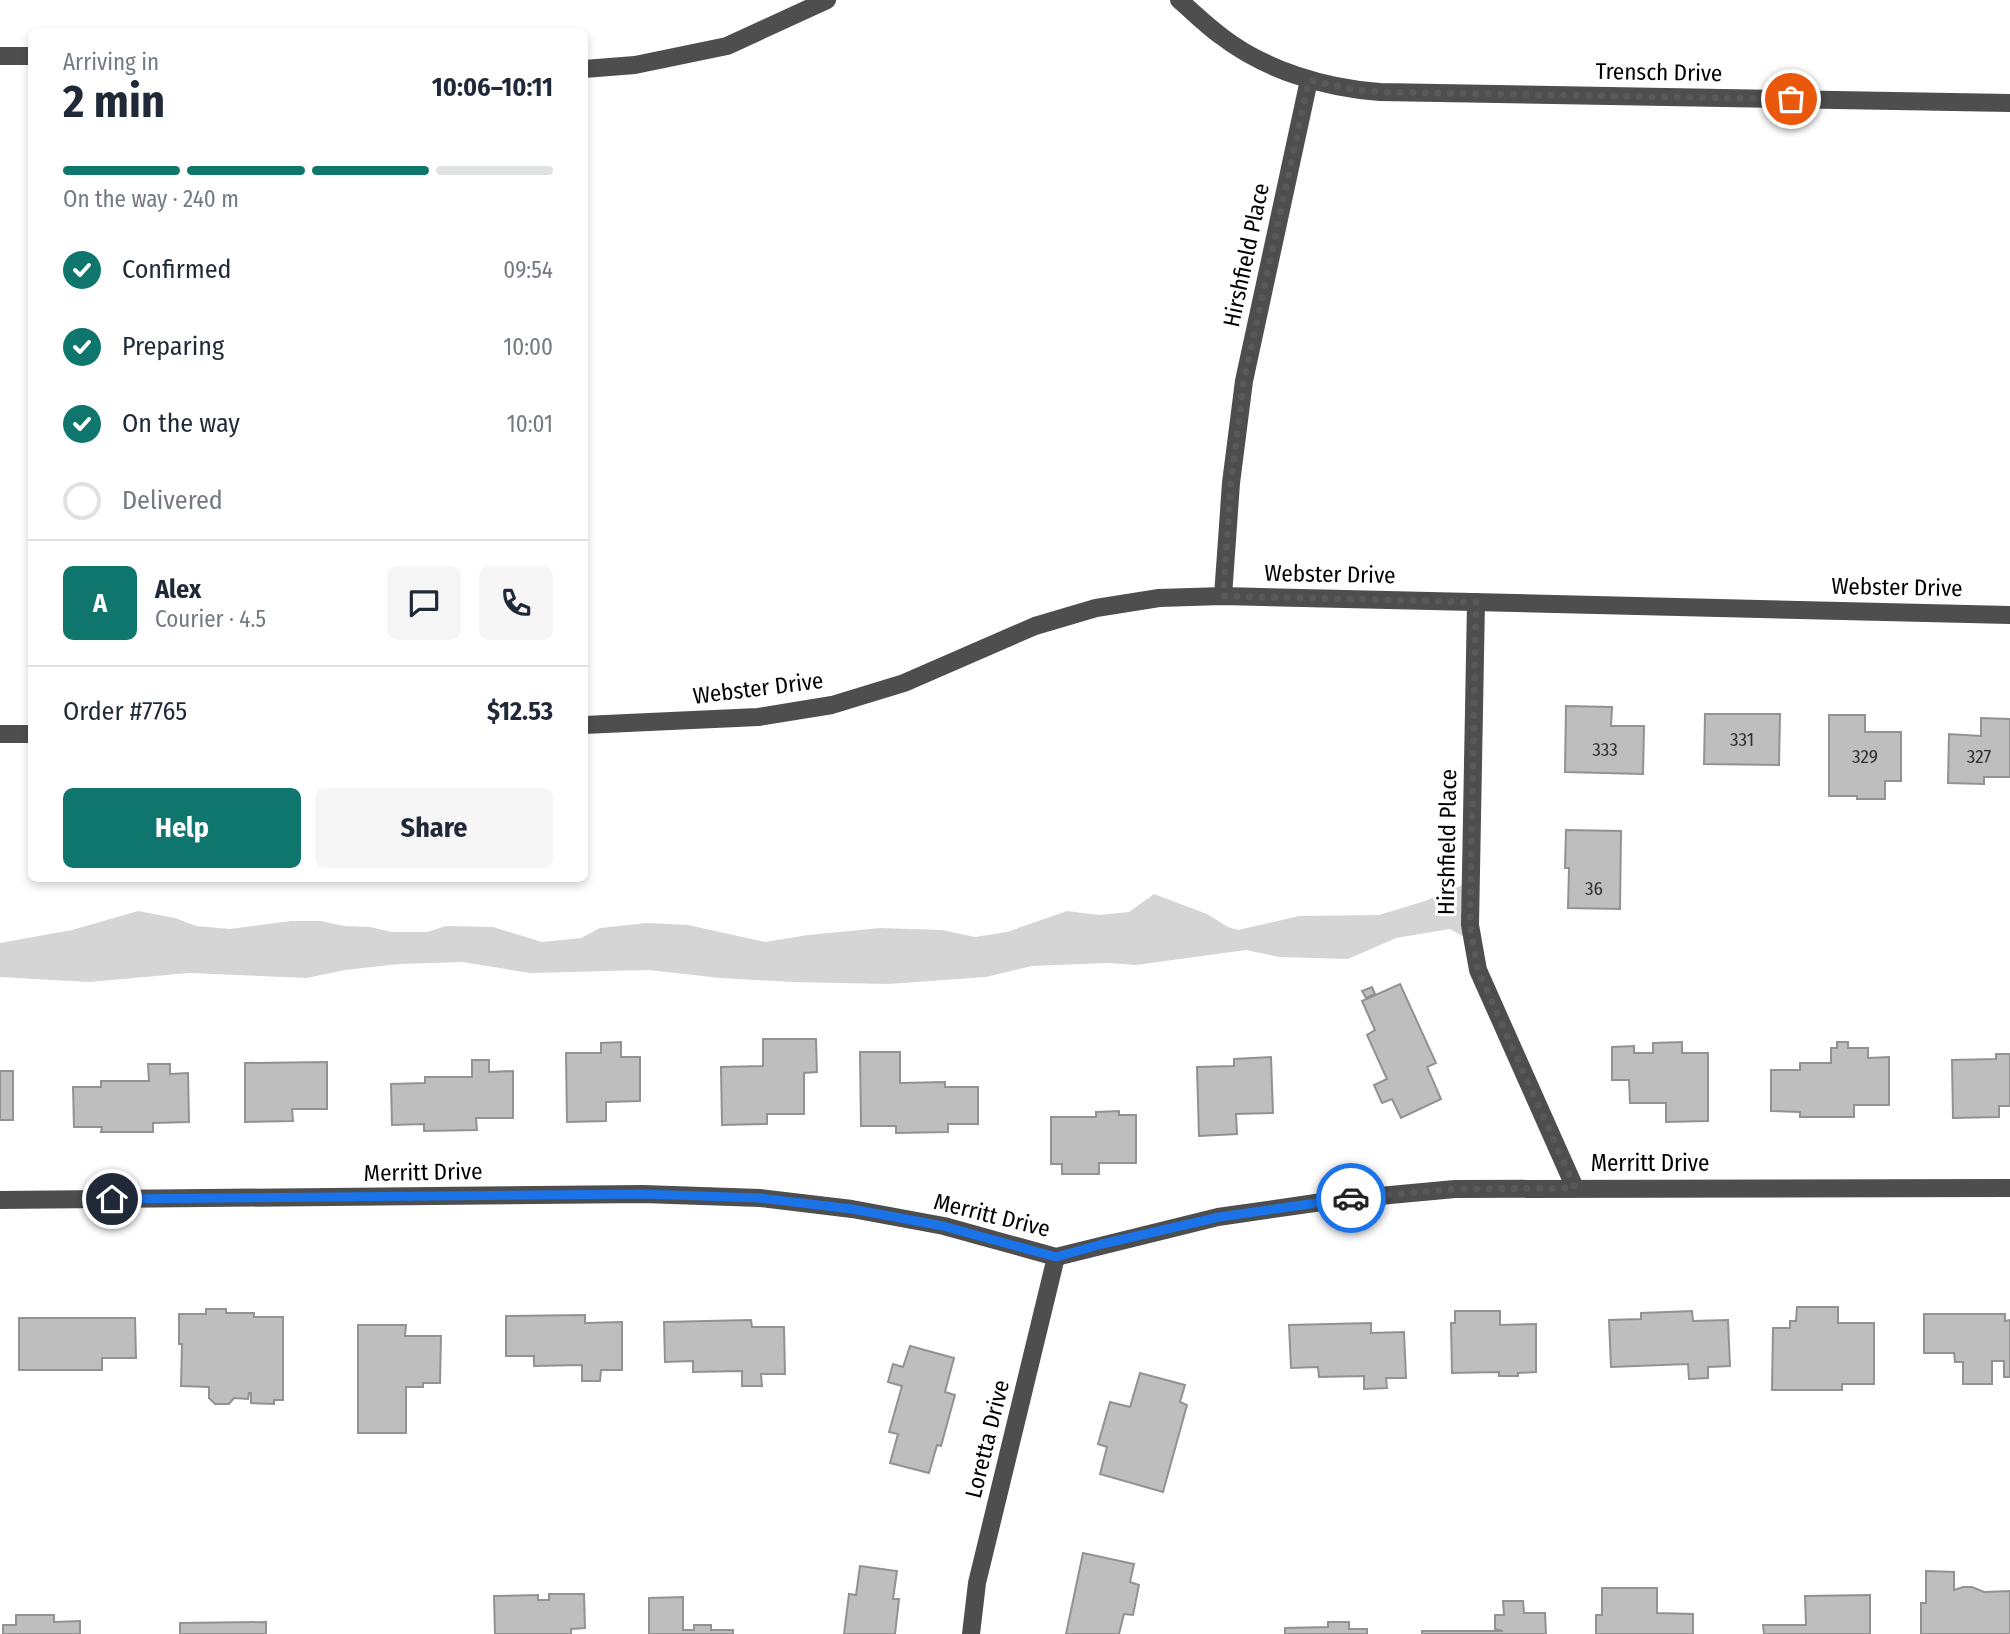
<!DOCTYPE html>
<meta charset="utf-8">
<style>
body{margin:0;font-family:"Fira Sans Condensed",sans-serif;background:#f6f6f7;color:#1f2937;height:100vh;display:flex;flex-direction:column;font-size:26px;white-space:nowrap}
*{box-sizing:border-box;margin:0}
p{font-size:23px;color:#747a83}
.icon{flex:none;width:38px;height:38px;fill:none;stroke:currentColor;stroke-width:2;stroke-linecap:round;stroke-linejoin:round}
.map{position:relative;flex:1;overflow:hidden}
.details{position:absolute;left:28px;top:28px;width:560px;height:854px;display:flex;flex-direction:column;background:#fff;border-radius:10px;box-shadow:0 4px 10px #0003}
.details>*{flex:none}
.pin{position:absolute;display:grid;place-items:center;width:60px;height:60px;color:#fff;margin:-30px;border:4px solid #fff;border-radius:50%;box-shadow:0 2px 7px #0007}
.courier{position:absolute;display:grid;place-items:center;width:70px;height:70px;margin:-35px;border:5px solid #1a73e8;border-radius:50%;background:#fff;color:#222;box-shadow:0 2px 9px #0007}
.summary em{font-style:normal;font-weight:700}
.summary div{display:flex;flex-direction:column-reverse}
.summary{display:flex;align-items:center;justify-content:space-between;height:119px;padding:0 35px}
h1{font-size:46px;font-weight:700;line-height:52px}
.bar{display:grid;grid-template-columns:repeat(4,1fr);gap:10px 7px;align-content:center;height:84px;padding:0 35px}
.bar i{height:9px;border-radius:5px;background:#e0e1e3}
.bar .on{background:#0f766e}
.bar p{grid-column:span 4}
.line{display:flex;align-items:center;gap:18px;padding:0 35px;border-top:2px solid #e0e1e3}
.line div{flex:1}
.round{display:grid;place-items:center;flex:none;width:74px;height:74px;border-radius:10px;background:#f6f6f7}
ol{padding:0 35px;list-style:none}
li{display:flex;align-items:center;gap:21px;height:77px}
li p{margin-inline-start:auto}
li .icon{padding:7px;border-radius:50%;background:#0f766e;color:#fff;stroke-width:4}
li:last-child{color:#747a83}
li i{width:38px;height:38px;border:4px solid #e0e1e3;border-radius:50%}
.primary-button{display:flex;gap:14px;margin-top:auto;padding:14px 35px}
.primary-button a{flex:1;height:80px;border-radius:10px;background:#0f766e;color:#fff;font-size:28px;font-weight:700;line-height:80px;text-align:center}
.primary-button a+a{background:#f6f6f7;color:#1f2937}
.map>svg:first-child{display:block}
.green{fill:#d5d5d5}
.building{fill:#bebebe;stroke:#929292;stroke-width:2}
.lines{fill:none;stroke-linecap:round;stroke-linejoin:round}
.minor{stroke:#4e4e4e;stroke-width:18}
.done{stroke:#595959;stroke-width:7;stroke-dasharray:0 12.6}
.route{stroke:#1a73e8;stroke-width:9}
.labels{text-anchor:middle;dominant-baseline:central;stroke-width:6;stroke-linejoin:round;paint-order:stroke}
.number-label{font-size:19px;fill:#303030}
.street-label{font-size:23px;fill:#000;stroke:#fff}
</style>
<div class="map">
<svg width="2010" height="1634" viewBox="0 0 2010 1634">
<rect width="100%" height="100%" fill="#fff"/>
<!-- green -->
<polygon class="green" points="1465,884 1473,942 1450,929 1396,938 1348,959 1279,957 1246,950 1136,965 1107,963 1032,966 986,977 888,984 793,982 720,978 649,970 530,973 463,962 399,964 345,970 307,978 189,973 89,982 0,977 0,943 72,930 138,911 175,918 196,926 230,929 291,921 321,921 344,926 370,927 392,932 427,932 446,926 493,927 542,942 581,938 600,928 647,923 688,925 765,942 808,935 880,928 942,930 975,937 1007,932 1067,911 1099,915 1129,912 1154,894 1207,914 1228,927 1238,930 1299,916 1379,915 1425,901"/>
<!-- building -->
<g class="building">
<polygon points="1566,706 1612,707 1611,726 1644,726 1643,774 1565,772"/>
<polygon points="1705,714 1780,714 1779,765 1704,764"/>
<polygon points="1829,715 1865,715 1865,732 1901,732 1901,781 1885,781 1885,799 1857,799 1857,796 1829,796"/>
<polygon points="1981,718 2010,719 2010,777 1984,777 1984,784 1948,783 1949,734 1981,736"/>
<polygon points="1566,830 1621,831 1620,909 1568,908 1569,868 1565,868"/>
<polygon points="1400,984 1436,1063 1427,1067 1441,1099 1401,1118 1392,1099 1382,1103 1374,1085 1387,1079 1367,1035 1375,1030 1362,1001"/>
<polygon points="1372,987 1375,994 1366,998 1362,991"/>
<polygon points="763,1039 816,1039 817,1072 804,1073 804,1114 767,1114 767,1124 722,1125 721,1067 763,1066"/>
<polygon points="621,1042 621,1057 640,1057 640,1101 606,1102 606,1121 567,1122 566,1053 601,1053 601,1043"/>
<polygon points="1682,1042 1682,1053 1708,1053 1708,1121 1666,1122 1666,1103 1630,1103 1629,1080 1612,1080 1612,1047 1634,1046 1634,1053 1653,1053 1653,1043"/>
<polygon points="1837,1042 1848,1042 1848,1048 1868,1048 1868,1058 1889,1057 1889,1105 1854,1105 1854,1117 1800,1117 1800,1112 1771,1111 1771,1070 1800,1070 1800,1063 1831,1063 1831,1048 1837,1048"/>
<polygon points="860,1052 900,1052 900,1083 945,1082 945,1087 978,1087 978,1124 948,1124 948,1132 896,1133 896,1126 861,1126"/>
<polygon points="1996,1054 2010,1054 2010,1106 1999,1106 1999,1117 1953,1118 1952,1060 1996,1059"/>
<polygon points="1271,1057 1273,1113 1236,1114 1237,1134 1199,1136 1197,1067 1234,1066 1234,1059"/>
<polygon points="472,1060 489,1060 489,1072 513,1071 513,1118 476,1118 477,1130 424,1131 424,1124 392,1125 391,1084 425,1083 425,1077 472,1077"/>
<polygon points="327,1062 327,1109 292,1109 293,1121 245,1122 245,1063"/>
<polygon points="148,1064 170,1064 170,1074 188,1073 189,1122 153,1123 153,1132 101,1132 102,1127 74,1127 73,1087 101,1087 101,1081 149,1081"/>
<rect x="0" y="1071" width="13" height="49"/>
<polygon points="1119,1111 1119,1115 1136,1115 1136,1163 1099,1163 1099,1174 1062,1174 1062,1164 1051,1164 1051,1117 1096,1117 1096,1112"/>
<polygon points="1797,1307 1838,1307 1838,1323 1874,1323 1874,1384 1842,1384 1842,1390 1772,1390 1773,1328 1790,1328 1790,1321 1796,1321"/>
<polygon points="206,1309 226,1309 226,1313 254,1313 254,1317 283,1317 283,1400 274,1400 274,1404 251,1403 251,1393 249,1393 248,1399 234,1398 229,1404 215,1404 209,1398 209,1387 181,1386 182,1344 179,1344 179,1314 206,1314"/>
<polygon points="1455,1311 1500,1311 1500,1325 1536,1324 1536,1372 1518,1373 1518,1376 1499,1376 1499,1372 1452,1373 1451,1323 1455,1323"/>
<polygon points="1692,1311 1693,1321 1728,1320 1730,1366 1708,1367 1708,1378 1689,1379 1688,1364 1611,1367 1609,1320 1641,1319 1641,1313"/>
<polygon points="1924,1314 2005,1314 2005,1321 2010,1320 2010,1377 2004,1377 2004,1361 1992,1361 1992,1384 1963,1384 1963,1362 1955,1362 1954,1353 1924,1353"/>
<polygon points="585,1315 585,1323 622,1322 622,1370 601,1370 600,1381 582,1381 582,1365 534,1366 534,1356 506,1356 506,1316"/>
<polygon points="19,1318 135,1318 136,1358 102,1358 102,1370 19,1370"/>
<polygon points="751,1320 752,1327 784,1327 785,1374 761,1374 762,1386 742,1386 742,1371 693,1372 693,1361 665,1362 664,1322"/>
<polygon points="1371,1323 1371,1333 1404,1332 1406,1378 1386,1378 1387,1388 1364,1389 1364,1376 1319,1377 1318,1367 1291,1368 1289,1325"/>
<polygon points="358,1325 406,1325 405,1336 441,1336 440,1383 423,1383 423,1387 406,1387 406,1433 358,1433"/>
<polygon points="910,1346 954,1358 945,1392 955,1395 941,1446 937,1445 929,1473 890,1463 898,1434 889,1432 902,1386 888,1382 893,1364 903,1367"/>
<polygon points="1140,1373 1185,1385 1180,1402 1187,1405 1163,1492 1100,1474 1107,1447 1098,1444 1110,1402 1130,1407"/>
<polygon points="1083,1553 1134,1564 1130,1582 1139,1585 1133,1615 1124,1614 1119,1634 1066,1634"/>
<polygon points="860,1566 897,1571 893,1599 899,1599 895,1634 844,1634 849,1594 856,1595"/>
<polygon points="1926,1571 1954,1572 1954,1590 1963,1587 1972,1587 1984,1592 2010,1591 2010,1634 1921,1634 1921,1603 1926,1603"/>
<polygon points="1602,1588 1657,1588 1657,1613 1693,1614 1693,1634 1596,1634 1596,1615 1602,1615"/>
<polygon points="549,1594 584,1594 585,1628 571,1629 571,1634 495,1634 494,1596 538,1595 538,1600 549,1600"/>
<polygon points="1870,1595 1870,1634 1764,1634 1763,1625 1806,1625 1805,1596"/>
<polygon points="683,1597 683,1630 694,1630 694,1625 711,1625 711,1630 733,1630 733,1634 649,1634 649,1598"/>
<polygon points="1503,1601 1523,1601 1524,1613 1545,1613 1546,1634 1422,1634 1422,1631 1503,1631 1495,1629 1495,1615 1504,1615"/>
<polygon points="16,1615 54,1615 54,1622 80,1621 80,1634 3,1634 3,1625 16,1625"/>
<polygon points="266,1622 266,1634 180,1634 180,1623"/>
<polygon points="1328,1622 1349,1622 1349,1629 1367,1629 1367,1634 1285,1634 1285,1628 1328,1627"/>
</g>
<g class="lines">
<!-- minor -->
<g class="minor">
<path d="M1179,0C1193,12 1206,25 1221,36C1265,70 1324,88 1380,92L2010,103"/>
<polyline points="0,56 32,56"/>
<polyline points="584,69 635,65 727,46 827,0"/>
<polyline points="1223,596 1231,483 1244,381 1309,80"/>
<polyline points="1476,602 1470,925 1478,970 1575,1188"/>
<polyline points="584,725 758,717 832,705 904,683 1035,626 1096,608 1159,598 1223,596 2010,615"/>
<polyline points="0,734 32,734"/>
<polyline points="0,1200 643,1194 760,1198 852,1209 944,1226 1056,1257 1218,1217 1336,1200 1455,1189 2010,1188"/>
<polyline points="971,1634 977,1583 1056,1257"/>
</g>
</g>
<g class="lines">
<!-- done -->
<polyline class="done" points="1351,1198 1455,1189 1575,1188 1478,970 1470,925 1476,602 1223,596 1231,483 1244,381 1309,80 1356,90 1380,92 1791,99"/>
<!-- route -->
<polyline class="route" points="112,1199 643,1194 760,1198 852,1209 943,1226 1056,1257 1102,1244 1219,1217 1351,1198"/>
</g>
<g class="labels">
<!-- number labels -->
<g class="number-label">
<text x="1742" y="739">331</text>
<text x="1605" y="749">333</text>
<text x="1865" y="756">329</text>
<text x="1979" y="756">327</text>
<text x="1594" y="888">36</text>
</g>
<!-- street labels -->
<g class="street-label">
<text transform="translate(1659 72) rotate(1)">Trensch Drive</text>
<text transform="translate(1246 255) rotate(-78)">Hirshfield Place</text>
<text transform="translate(1330 574) rotate(1)">Webster Drive</text>
<text transform="translate(1897 587) rotate(1)">Webster Drive</text>
<text transform="translate(758 688) rotate(-7)">Webster Drive</text>
<text transform="translate(1447 842) rotate(-89)">Hirshfield Place</text>
<text x="1650" y="1163">Merritt Drive</text>
<text transform="translate(423 1172) rotate(-1)">Merritt Drive</text>
<text transform="translate(992 1215) rotate(14)">Merritt Drive</text>
<text transform="translate(987 1439) rotate(-76)">Loretta Drive</text>
</g>
</g>
</svg>
<div class="pin" style="left:1791px;top:99px;background:#ea580c"><svg class="icon" aria-label="bag" viewBox="0 0 24 24"><path d="M5 8h14l-1 12H6zM9 8a3 3 0 0 1 6 0"/></svg></div>
<div class="pin" style="left:112px;top:1199px;background:#1f2937"><svg class="icon" aria-label="home" viewBox="0 0 24 24"><path d="M3 11l9-7 9 7M6 9v11h12V9"/></svg></div>
<div class="courier" style="left:1351px;top:1198px"><svg class="icon" aria-label="car" viewBox="0 0 24 24"><path d="M5 17H2v-5l4-1 3-4h7l3 4 3 1v5h-3M9 17h6M6 11h13"/><circle cx="7" cy="17" r="2"/><circle cx="17" cy="17" r="2"/></svg></div>
<section class="details">
<div class="summary"><div><h1>2 min</h1><p>Arriving in</p></div><em>10:06–10:11</em></div>
<div class="bar"><i class="on"></i><i class="on"></i><i class="on"></i><i></i><p>On the way · 240 m</p></div>
<ol>
<li><svg class="icon" aria-label="check" viewBox="0 0 24 24"><path d="M5 12l5 5 9-10"/></svg>Confirmed<p>09:54</p></li>
<li><svg class="icon" aria-label="check" viewBox="0 0 24 24"><path d="M5 12l5 5 9-10"/></svg>Preparing<p>10:00</p></li>
<li><svg class="icon" aria-label="check" viewBox="0 0 24 24"><path d="M5 12l5 5 9-10"/></svg>On the way<p>10:01</p></li>
<li><i></i>Delivered</li>
</ol>
<div class="line" style="height:126px"><b class="round" style="background:#0f766e;color:#fff">A</b><div><b>Alex</b><p>Courier · 4.5</p></div><a class="round"><svg class="icon" aria-label="chat" viewBox="0 0 24 24"><path d="M4 5h16v11H9l-5 4z"/></svg></a><a class="round"><svg class="icon" aria-label="phone" viewBox="0 0 24 24"><path d="M5 4h4l2 5-3 2q2 4 5 5l2-3 5 2v4C11 20 4 13 5 4z"/></svg></a></div>
<div class="line" style="height:91px"><div>Order #7765</div><b>$12.53</b></div>
<div class="primary-button"><a>Help</a><a>Share</a></div>
</section>
</div>
